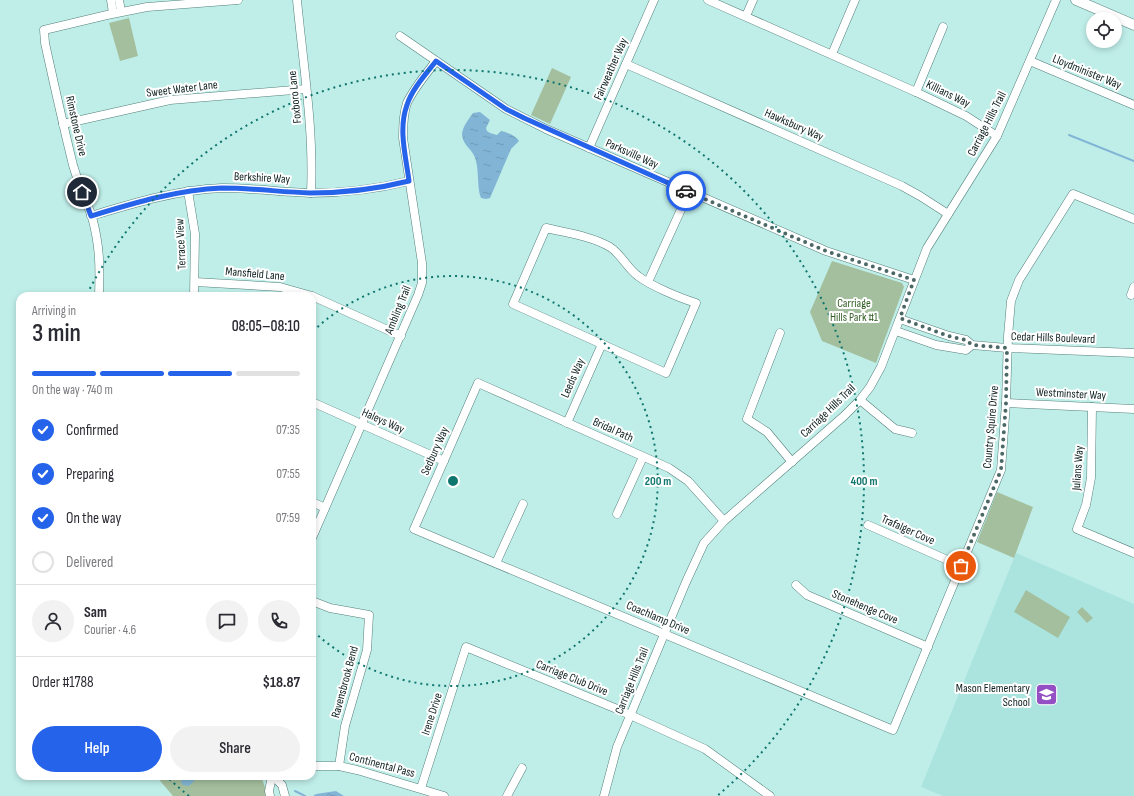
<!DOCTYPE html>
<meta charset="utf-8">
<style>
body{margin:0;font-family:"Sofia Sans Condensed",sans-serif;background:#f2f2f3;color:#2b2b33;height:100vh;display:flex;flex-direction:column;font-size:15px;white-space:nowrap}
*{box-sizing:border-box;margin:0}
p{font-size:13px;color:#7c7c81}
.icon{flex:none;width:22px;height:22px;fill:none;stroke:currentColor;stroke-width:2;stroke-linecap:round;stroke-linejoin:round}
.map{position:relative;flex:1;overflow:hidden}
.details{position:absolute;left:16px;top:292px;width:300px;height:488px;display:flex;flex-direction:column;background:#fff;border-radius:12px;box-shadow:0 2px 6px #0003}
.details>*{flex:none}
.controls{position:absolute;left:1086px;top:12px;display:grid;gap:8px}
.controls a{display:grid;place-items:center;width:36px;height:36px;border-radius:50%;background:#fff;box-shadow:0 2px 6px #0003;font-size:20px}
.pin{position:absolute;display:grid;place-items:center;width:34px;height:34px;color:#fff;margin:-17px;border:2px solid #fff;border-radius:50%;box-shadow:0 1px 4px #0007}
.courier{position:absolute;display:grid;place-items:center;width:40px;height:40px;margin:-20px;border:3px solid #2563eb;border-radius:50%;background:#fff;color:#222;box-shadow:0 1px 5px #0007}
.summary em{font-style:normal;font-weight:600}
.summary div{display:flex;flex-direction:column-reverse}
.summary{display:flex;align-items:center;justify-content:space-between;height:68px;padding:0 16px}
h1{font-size:26px;font-weight:600;line-height:30px}
.bar{display:grid;grid-template-columns:repeat(4,1fr);gap:6px 4px;align-content:center;height:48px;padding:0 16px}
.bar i{height:5px;border-radius:3px;background:#e1e1e2}
.bar .current{background:#2563eb}
.bar p{grid-column:span 4}
.line{display:flex;align-items:center;gap:10px;padding:0 16px;border-top:1px solid #e1e1e2}
.line div{flex:1}
.round{display:grid;place-items:center;flex:none;width:42px;height:42px;border-radius:21px;background:#f2f2f3}
ol{padding:0 16px;list-style:none}
li{display:flex;align-items:center;gap:12px;height:44px}
li p{margin-inline-start:auto}
li .icon{padding:4px;border-radius:50%;background:#2563eb;color:#fff;stroke-width:4}
li:last-child{color:#7c7c81}
li i{width:22px;height:22px;border:2px solid #e1e1e2;border-radius:50%}
.cta{display:flex;gap:8px;margin-top:auto;padding:8px 16px}
.cta a{flex:1;height:46px;border-radius:24px;background:#2563eb;color:#fff;font-size:16px;font-weight:600;line-height:46px;text-align:center}
.cta a+a{background:#f2f2f3;color:#2b2b33}
.map>svg:first-child{display:block}
.built{fill:#abe4de}
.park{fill:#a4bf9e}
.water{fill:url(#water-ripples)}
.lines{fill:none;stroke-linecap:round;stroke-linejoin:round}
.stream{stroke:#82b5d5;stroke-width:2}
.minor-casing{stroke:#54807c;stroke-width:9}
.major-casing{stroke:#54807c;stroke-width:11}
.minor{stroke:#fff;stroke-width:8}
.major{stroke:#fff;stroke-width:10}
.done{stroke:#4c6866;stroke-width:4;stroke-dasharray:0 7.2}
.route{stroke:#2563eb;stroke-width:5}
.ring{fill:none;stroke:#0f766e;stroke-width:2;stroke-dasharray:2 4}
.labels{text-anchor:middle;dominant-baseline:central;stroke-width:4;stroke-linejoin:round;paint-order:stroke}
.street-label{font-size:12px;fill:#0e201f;stroke:#fff}
.park-label{font-size:12px;fill:#325f26;stroke:#fff}
.poi-label{font-size:12px;fill:#0e201f;stroke:#fff;text-anchor:end}
.centre{fill:#0f766e;stroke:#fff;stroke-width:2}
.ring-label{font-size:12px;text-anchor:middle;font-weight:bold;fill:#0f766e;stroke:#fff;stroke-width:4;stroke-linejoin:round;paint-order:stroke}
</style>
<div class="map">
<svg width="1134" height="796" viewBox="0 0 1134 796">
<defs>
<pattern id="water-ripples" width="26" height="14" patternUnits="userSpaceOnUse"><rect width="26" height="14" fill="#82b5d5"/><path d="M2 4q2-2 4 0t4 0M15 11q2-2 4 0t4 0" fill="none" stroke="#6f9bb6"/></pattern>
</defs>
<rect width="100%" height="100%" fill="#bfeee9"/>
<!-- built -->
<polygon class="built" points="1016,553 1134,604 1134,796 943,796 921,787"/>
<!-- park -->
<g class="park">
<polygon points="129,18 138,56 120,61 109,23"/>
<polygon points="552,68 571,77 550,124 531,115"/>
<polygon points="832,261 902,283 904,287 876,363 822,341 810,312"/>
<polygon points="997,492 1033,507 1014,558 977,542"/>
<polygon points="1026,590 1070,617 1058,638 1014,612"/>
<polygon points="1082,607 1093,618 1087,623 1077,612"/>
<polygon points="156,776 261,776 268,796 173,796"/>
</g>
<!-- water -->
<g class="water">
<path d="M480,112L490,120L486,128L487,131L490,133L497,135L501,131C507,132 516,136 519,141L511,149L490,198L486,199L481,198C477,189 479,172 476,161C474,150 463,146 462,135C462,127 469,119 473,113Z"/>
<polygon points="181,776 195,776 195,780 189,786 183,785 181,783 183,778"/>
<polygon points="336,791 344,796 313,796 316,794"/>
</g>
<g class="lines">
<!-- stream -->
<g class="stream">
<polyline points="1069,135 1134,161"/>
<polyline points="295,791 305,796"/>
</g>
<defs>
<g id="minor">
<polyline points="111,0 113,13"/>
<polyline points="119,0 121,11"/>
<path d="M297,0C303,64 314,128 311,193"/>
<polyline points="708,0 916,92 966,116 997,136"/>
<polyline points="746,16 753,0"/>
<polyline points="400,36 506,109 546,129 826,251 914,280"/>
<polyline points="832,54 855,0"/>
<polyline points="1030,61 1134,105"/>
<polyline points="626,64 902,186 920,196 948,214"/>
<polyline points="916,92 943,27"/>
<polyline points="63,124 170,100 306,89"/>
<polyline points="589,148 654,0"/>
<polyline points="188,191 195,234 194,296"/>
<path d="M91,216C134,203 176,190 222,188C251,188 281,192 310,193C343,193 377,189 409,181"/>
<path d="M546,228C567,233 591,236 610,247C621,254 627,268 638,276C651,286 680,298 696,303L666,373L513,304Z"/>
<polyline points="195,282 280,287 312,296"/>
<polyline points="648,282 689,192"/>
<polyline points="1131,295 1134,287"/>
<path d="M99,296C100,267 100,246 92,217C86,200 78,183 73,165C63,125 54,84 45,43L44,30L107,15L147,7L238,0"/>
<polyline points="312,296 401,336"/>
<polyline points="900,319 949,336 966,340 972,345 1007,348 1134,353"/>
<polyline points="896,331 936,345 966,350 972,345"/>
<polyline points="780,333 747,419 767,432 792,462"/>
<polyline points="860,400 895,429 912,433"/>
<polyline points="312,402 444,461"/>
<polyline points="1006,403 1134,409"/>
<polyline points="1092,407 1091,478 1086,505 1077,529 1134,553"/>
<polyline points="567,423 602,344"/>
<polyline points="312,502 325,508"/>
<polyline points="617,514 643,457"/>
<polyline points="724,521 688,481 669,468 478,383 414,529 893,730 1001,470 1006,403 1008,336 1011,301 1019,280 1073,194 1134,219"/>
<polyline points="868,525 961,566"/>
<path d="M312,538L418,295L422,283V263L403,138C403,127 403,114 407,103C414,88 426,74 436,61"/>
<polyline points="496,563 523,504"/>
<polyline points="796,585 807,595 928,647"/>
<polyline points="312,601 330,608 369,615 367,650 345,726 339,766"/>
<polyline points="312,766 339,766 357,770 444,796"/>
<polyline points="273,776 282,785 285,796"/>
<polyline points="421,788 466,647 617,709 705,749 770,796"/>
<polyline points="270,796 269,791 272,776"/>
<polyline points="507,796 522,768"/>
<polyline points="604,796 617,747 686,582 704,543 724,521 844,416 860,400 870,387 881,367 927,248 997,136 1056,0"/>
</g>
<polyline id="major" points="1076,0 1134,25"/>
</defs>
<!-- minor casing -->
<use href="#minor" class="minor-casing"/>
<!-- major casing -->
<use href="#major" class="major-casing"/>
<!-- minor -->
<use href="#minor" class="minor"/>
<!-- major -->
<use href="#major" class="major"/>
</g>
<g class="lines">
<!-- done -->
<polyline class="done" points="686,191 826,251 914,280 900,318 948,336 966,340 972,345 1007,348 1006,403 1001,470 961,566"/>
<!-- route -->
<path class="route" d="M82,192L91,216C134,203 176,190 222,188C251,188 281,192 310,193C343,193 377,189 409,181C406,157 398,129 407,105C412,89 426,74 436,61L506,109L524,118L686,191"/>
</g>
<!-- distance rings -->
<g class="ring">
<path d="M313 331A205 205 0 1 1 313 631"/>
<path d="M189 796A411 411 0 0 1 167 777M87 294A411 411 0 1 1 717 796"/>
</g>
<!-- icons -->
<defs>
<symbol id="school-square" viewBox="-11 -11 22 22"><rect x="-9" y="-9" width="18" height="18" rx="4" fill="#934fc3" stroke="#fff"/><path d="M0-5L7-2L0 1L-7-2ZM-4 1L0 2.5L4 1V4Q0 6-4 4Z" fill="#fff"/></symbol>
</defs>
<g fill-rule="evenodd">
<use href="#school-square" x="1034" y="682" width="25" height="25"/>
</g>
<g class="labels">
<!-- street labels -->
<g class="street-label">
<text transform="translate(611 69) rotate(-66)">Fairweather Way</text>
<text transform="translate(1087 72) rotate(22)">Lloydminister Way</text>
<text transform="translate(182 89) rotate(-7)">Sweet Water Lane</text>
<text transform="translate(948 94) rotate(26)">Killians Way</text>
<text transform="translate(295 97) rotate(-96)">Foxboro Lane</text>
<text transform="translate(987 124) rotate(-63)">Carriage Hills Trail</text>
<text transform="translate(794 125) rotate(24)">Hawksbury Way</text>
<text transform="translate(76 126) rotate(77)">Rimstone Drive</text>
<text transform="translate(632 154) rotate(24)">Parksville Way</text>
<text transform="translate(262 178) rotate(3)">Berkshire Way</text>
<text transform="translate(181 244) rotate(-93)">Terrace View</text>
<text transform="translate(255 274) rotate(5)">Mansfield Lane</text>
<text transform="translate(398 310) rotate(-68)">Ambling Trail</text>
<text transform="translate(1053 338) rotate(2)">Cedar Hills Boulevard</text>
<text transform="translate(573 378) rotate(-66)">Leeds Way</text>
<text transform="translate(1071 394) rotate(3)">Westminster Way</text>
<text transform="translate(828 411) rotate(-44)">Carriage Hills Trail</text>
<text transform="translate(383 421) rotate(24)">Haleys Way</text>
<text transform="translate(991 427) rotate(-85)">Country Squire Drive</text>
<text transform="translate(613 430) rotate(24)">Bridal Path</text>
<text transform="translate(435 451) rotate(-66)">Sedbury Way</text>
<text transform="translate(1078 468) rotate(-86)">Julians Way</text>
<text transform="translate(908 530) rotate(24)">Trafalger Cove</text>
<text transform="translate(865 607) rotate(23)">Stonehenge Cove</text>
<text transform="translate(658 618) rotate(23)">Coachlamp Drive</text>
<text transform="translate(572 678) rotate(22)">Carriage Club Drive</text>
<text transform="translate(632 681) rotate(-68)">Carriage Hills Trail</text>
<text transform="translate(345 682) rotate(-75)">Ravensbrook Bend</text>
<text transform="translate(432 714) rotate(-72)">Irene Drive</text>
<text transform="translate(382 765) rotate(15)">Continental Pass</text>
</g>
<!-- park labels -->
<g class="park-label">
<text x="854" y="303">Carriage<tspan x="854" dy="14">Hills Park #1</tspan></text>
</g>
<!-- poi labels -->
<g class="poi-label">
<text x="1030" y="688">Mason Elementary<tspan x="1030" dy="14">School</tspan></text>
</g>
</g>
<circle cx="453" cy="481" r="6" class="centre"/>
<g class="ring-label">
<text x="658" y="485">200 m</text>
<text x="864" y="485">400 m</text>
</g>
</svg>
<div class="controls">
<a><svg class="icon" aria-label="locate" viewBox="0 0 24 24"><circle cx="12" cy="12" r="6"/><path d="M12 2v4M12 18v4M2 12h4M18 12h4"/></svg></a>
</div>
<div class="pin" style="left:961px;top:566px;background:#ea580c"><svg class="icon" aria-label="bag" viewBox="0 0 24 24"><path d="M5 8h14l-1 12H6zM9 8a3 3 0 0 1 6 0"/></svg></div>
<div class="pin" style="left:82px;top:192px;background:#1f2937"><svg class="icon" aria-label="home" viewBox="0 0 24 24"><path d="M3 11l9-7 9 7M6 9v11h12V9"/></svg></div>
<div class="courier" style="left:686px;top:191px"><svg class="icon" aria-label="car" viewBox="0 0 24 24"><path d="M5 17H2v-5l4-1 3-4h7l3 4 3 1v5h-3M9 17h6M6 11h13"/><circle cx="7" cy="17" r="2"/><circle cx="17" cy="17" r="2"/></svg></div>
<section class="details">
<div class="summary"><div><h1>3 min</h1><p>Arriving in</p></div><em>08:05–08:10</em></div>
<div class="bar"><i class="current"></i><i class="current"></i><i class="current"></i><i></i><p>On the way · 740 m</p></div>
<ol>
<li><svg class="icon" aria-label="check" viewBox="0 0 24 24"><path d="M5 12l5 5 9-10"/></svg>Confirmed<p>07:35</p></li>
<li><svg class="icon" aria-label="check" viewBox="0 0 24 24"><path d="M5 12l5 5 9-10"/></svg>Preparing<p>07:55</p></li>
<li><svg class="icon" aria-label="check" viewBox="0 0 24 24"><path d="M5 12l5 5 9-10"/></svg>On the way<p>07:59</p></li>
<li><i></i>Delivered</li>
</ol>
<div class="line" style="height:72px"><a class="round"><svg class="icon" aria-label="person" viewBox="0 0 24 24"><circle cx="12" cy="8" r="4"/><path d="M4 21q1-7 8-7t8 7"/></svg></a><div><b>Sam</b><p>Courier · 4.6</p></div><a class="round"><svg class="icon" aria-label="chat" viewBox="0 0 24 24"><path d="M4 5h16v11H9l-5 4z"/></svg></a><a class="round"><svg class="icon" aria-label="phone" viewBox="0 0 24 24"><path d="M5 4h4l2 5-3 2q2 4 5 5l2-3 5 2v4C11 20 4 13 5 4z"/></svg></a></div>
<div class="line" style="height:52px"><div>Order #1788</div><b>$18.87</b></div>
<div class="cta"><a>Help</a><a>Share</a></div>
</section>
</div>
